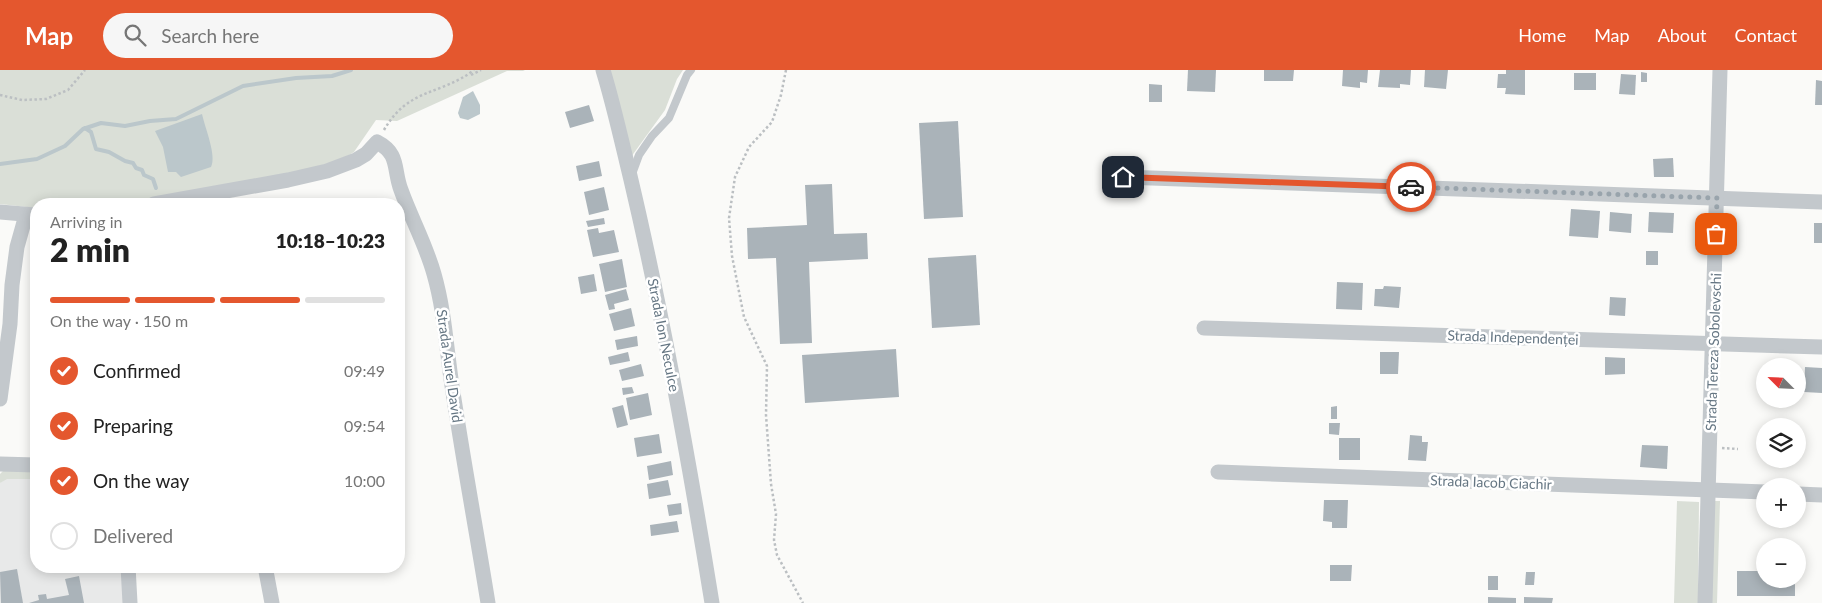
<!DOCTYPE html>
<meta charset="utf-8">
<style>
body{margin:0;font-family:Lato,sans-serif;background:#f6f6f6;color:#222;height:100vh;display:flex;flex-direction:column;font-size:19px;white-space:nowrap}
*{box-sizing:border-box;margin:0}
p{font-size:16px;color:#767676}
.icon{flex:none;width:28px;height:28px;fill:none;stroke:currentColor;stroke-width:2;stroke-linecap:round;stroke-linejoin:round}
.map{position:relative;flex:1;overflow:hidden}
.side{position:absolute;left:30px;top:128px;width:375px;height:375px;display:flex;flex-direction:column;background:#fff;border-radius:20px;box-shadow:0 2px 12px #0003}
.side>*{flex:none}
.needle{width:32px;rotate:294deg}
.tools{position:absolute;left:1756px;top:288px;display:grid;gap:10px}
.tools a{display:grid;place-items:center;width:50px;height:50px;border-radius:50%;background:#fff;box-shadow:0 2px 12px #0003;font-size:25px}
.pin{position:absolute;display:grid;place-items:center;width:42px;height:42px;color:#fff;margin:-21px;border-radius:10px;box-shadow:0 2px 8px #0006}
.courier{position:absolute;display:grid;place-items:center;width:50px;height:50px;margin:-25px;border:4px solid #e4572e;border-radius:50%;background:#fff;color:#222;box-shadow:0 1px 6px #0007}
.overview em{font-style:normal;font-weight:800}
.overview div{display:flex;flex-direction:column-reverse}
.overview{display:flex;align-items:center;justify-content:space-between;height:85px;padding:0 20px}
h1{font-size:32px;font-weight:800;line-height:38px}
.bar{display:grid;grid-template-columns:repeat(4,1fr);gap:8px 5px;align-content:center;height:60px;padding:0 20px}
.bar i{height:6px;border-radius:4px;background:#e0e0e0}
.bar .on{background:#e4572e}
.bar p{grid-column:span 4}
ol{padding:0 20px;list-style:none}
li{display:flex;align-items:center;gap:15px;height:55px}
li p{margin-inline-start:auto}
li .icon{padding:5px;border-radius:50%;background:#e4572e;color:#fff;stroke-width:4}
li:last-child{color:#767676}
li i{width:28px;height:28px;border:2px solid #e0e0e0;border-radius:50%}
header{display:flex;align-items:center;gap:30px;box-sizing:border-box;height:70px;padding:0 25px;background:#e4572e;color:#fff}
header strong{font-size:24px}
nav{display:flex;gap:28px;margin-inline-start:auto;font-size:18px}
.search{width:350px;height:45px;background:#f6f6f6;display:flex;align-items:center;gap:12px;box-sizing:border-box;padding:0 18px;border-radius:28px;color:#767676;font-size:19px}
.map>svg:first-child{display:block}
.built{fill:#e8e9e9}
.green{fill:#dadfd7}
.water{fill:#bbc7cb}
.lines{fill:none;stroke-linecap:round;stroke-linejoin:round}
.stream{stroke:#bbc7cb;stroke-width:4}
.building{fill:#aab3b9}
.path{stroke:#bbbfc2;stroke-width:2.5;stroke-dasharray:2.5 2.5;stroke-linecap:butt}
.service{stroke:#c3c8cc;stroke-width:8}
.minor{stroke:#c3c8cc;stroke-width:15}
.done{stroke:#99a4ac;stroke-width:5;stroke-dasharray:0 9}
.route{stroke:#e4572e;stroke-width:6}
.labels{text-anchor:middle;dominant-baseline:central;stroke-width:5;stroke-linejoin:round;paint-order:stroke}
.street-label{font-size:14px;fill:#657683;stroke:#fff}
</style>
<header>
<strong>Map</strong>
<div class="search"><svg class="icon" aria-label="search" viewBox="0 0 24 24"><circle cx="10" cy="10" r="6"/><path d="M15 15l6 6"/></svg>Search here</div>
<nav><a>Home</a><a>Map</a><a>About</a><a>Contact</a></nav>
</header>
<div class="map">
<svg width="1822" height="533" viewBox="0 0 1822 533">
<rect width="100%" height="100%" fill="#fafaf8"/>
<!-- built -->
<polygon class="built" points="4,409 36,409 36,496 121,496 124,533 0,533 0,413"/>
<!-- green -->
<g class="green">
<polygon points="0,0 525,0 523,1 507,1 397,51 376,50 354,82 341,90 277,107 137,131 116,134 36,134 36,138 0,134"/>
<polygon points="610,0 683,0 677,9 665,40 631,87"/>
<polygon points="4,400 36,400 36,409 7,409 0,413 0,404"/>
<polygon points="1677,431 1699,432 1698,533 1674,533"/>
<polygon points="1713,431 1720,431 1717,533 1710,533"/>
</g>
<!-- water -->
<g class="water">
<polygon points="473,21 480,35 480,44 468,50 460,48 458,43 463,27"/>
<path d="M202,44C205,58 217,86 211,97L181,107L176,102H168L163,77L155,61Z"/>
</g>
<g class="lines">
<!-- stream -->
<g class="stream">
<polyline points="85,58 91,62 96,79 109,82 125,91 133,93 136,98 142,100 144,105 153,109 156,118"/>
<polyline points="0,94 37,89 65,76 83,59 101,53 125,56 150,51 176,49 243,16 296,8 332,6 351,0"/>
</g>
</g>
<!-- building -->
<g class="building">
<polygon points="1188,0 1216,0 1215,22 1187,21"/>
<polygon points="1264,0 1294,0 1293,11 1264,11"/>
<polygon points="1343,0 1368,0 1367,13 1360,12 1360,18 1342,16"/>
<polygon points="1380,0 1411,0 1410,15 1400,14 1400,18 1378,17"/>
<polygon points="1425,0 1448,0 1446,19 1424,17"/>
<polygon points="1506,0 1525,0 1525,25 1505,24 1506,18 1497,18 1498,4 1506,4"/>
<polygon points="1641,2 1647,3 1647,12 1641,12"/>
<rect x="1574" y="3" width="22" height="17"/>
<polygon points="1621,4 1636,5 1635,25 1619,24"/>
<polygon points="1816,10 1822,11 1822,35 1815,35"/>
<polygon points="1149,14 1162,15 1162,32 1149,32"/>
<polygon points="589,35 594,51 570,58 565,42"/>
<polygon points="958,51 963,147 924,149 919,53"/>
<polygon points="1673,88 1674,107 1654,107 1653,89"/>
<polygon points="599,91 602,106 579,111 576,96"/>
<polygon points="832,114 834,164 867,163 868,189 809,192 812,273 780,274 776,188 748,189 747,158 807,155 805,115"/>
<polygon points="604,117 609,140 589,145 584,122"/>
<polygon points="1571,139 1600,141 1598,168 1569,166"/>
<polygon points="1610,142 1632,144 1631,163 1609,161"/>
<polygon points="1649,142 1674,143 1673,163 1648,162"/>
<polygon points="604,148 605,154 588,157 586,151"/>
<rect x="1814" y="153" width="8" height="20"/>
<polygon points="598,158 599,163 614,160 619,182 593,187 587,160"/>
<rect x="1646" y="181" width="12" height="14"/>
<polygon points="976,185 980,255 932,258 928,188"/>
<polygon points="622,189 627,217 605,222 599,194"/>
<polygon points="594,204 597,221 581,224 578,207"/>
<polygon points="1337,212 1363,213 1362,240 1336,239"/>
<polygon points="1384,216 1401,217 1399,238 1374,236 1375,219 1383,219"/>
<polygon points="626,219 629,230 614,234 615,239 609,240 605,225"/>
<polygon points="1610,227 1626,228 1625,246 1609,245"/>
<polygon points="631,238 635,256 614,261 609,244"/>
<polygon points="637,266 638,276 617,280 615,270"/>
<polygon points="896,279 899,327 805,333 802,285"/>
<polygon points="628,282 630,291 610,295 608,287"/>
<polygon points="1380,282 1399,282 1398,304 1380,304"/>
<polygon points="1605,287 1625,288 1625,304 1605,305"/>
<polygon points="641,294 644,306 622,311 619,300"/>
<polygon points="1805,297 1822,298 1822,323 1804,322"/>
<polygon points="632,317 634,323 623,325 622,318"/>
<polygon points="648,323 652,345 630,350 626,328"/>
<polygon points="623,335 628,355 617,358 612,338"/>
<polygon points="1337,336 1337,349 1331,349 1331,337"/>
<polygon points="1329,353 1340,353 1339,365 1329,364"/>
<polygon points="659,364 662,383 637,387 634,368"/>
<polygon points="1410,365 1422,366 1422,372 1428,372 1426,391 1408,390"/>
<rect x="1339" y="368" width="21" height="22"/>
<polygon points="1642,375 1668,376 1667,399 1640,397"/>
<polygon points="671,391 673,405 649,410 647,396"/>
<polygon points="668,410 671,425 649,429 647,414"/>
<polygon points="1324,430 1348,430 1347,458 1332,458 1332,452 1323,451"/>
<polygon points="681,433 682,444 669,446 667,435"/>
<polygon points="677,451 679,462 651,466 650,455"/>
<polygon points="1330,495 1352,495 1351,511 1330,511"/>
<polygon points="17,499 23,533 1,533 0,502"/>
<polygon points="1737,501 1765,501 1765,509 1795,509 1795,526 1737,526"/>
<polygon points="1526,502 1535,502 1534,515 1525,515"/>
<polygon points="79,506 84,533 29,533 39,530 38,525 46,524 47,529 69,525 65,509"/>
<rect x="1488" y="506" width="10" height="14"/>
<polygon points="1488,527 1516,528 1516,533 1488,533"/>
<polygon points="1524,527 1553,528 1552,533 1524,533"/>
</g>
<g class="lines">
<!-- path -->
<g class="path">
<polyline points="786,0 781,25 772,52 749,77 735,107 729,148 732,186 744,247 767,296 766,345 771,414 776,444 774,470 777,485 803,533"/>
<polyline points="471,5 481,0"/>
<polyline points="0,25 22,30 46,29 68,20 85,0"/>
<path d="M384,60C409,17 440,26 474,0"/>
<polyline points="1722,378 1738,379"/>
</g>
<!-- service -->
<polyline class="service" points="632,104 639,85 652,66 669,48 687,5 691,0"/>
<!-- minor -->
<g class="minor">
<path d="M603,0C614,36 622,73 631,110C664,250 689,391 712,533"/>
<polyline points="1123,107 1822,132"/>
<path d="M154,134L288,110L327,101L356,90L366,84L377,72C400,84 393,99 401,120C411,148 426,175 434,204C444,239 446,273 451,309C462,384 476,458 488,533"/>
<polyline points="0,142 35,145"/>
<polyline points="1204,258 1822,277"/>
<polyline points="0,329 10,254 12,215 17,177 26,145"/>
<polyline points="0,394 36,395"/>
<polyline points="1218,402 1765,422"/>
<polyline points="1798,424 1822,425"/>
<polyline points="128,496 130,533"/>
<polyline points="265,496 272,533"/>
<polyline points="1705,533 1720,0"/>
</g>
</g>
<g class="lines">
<!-- done -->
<polyline class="done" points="1411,117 1717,128 1716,164"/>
<!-- route -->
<polyline class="route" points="1123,107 1411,117"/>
</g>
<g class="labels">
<!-- street labels -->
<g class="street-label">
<text transform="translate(664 265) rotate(79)">Strada Ion Neculce</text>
<text transform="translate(1513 267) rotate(2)">Strada Independenței</text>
<text transform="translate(1713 282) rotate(-88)">Strada Tereza Sobolevschi</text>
<text transform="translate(450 296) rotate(82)">Strada Aurel David</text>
<text transform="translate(1491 412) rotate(2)">Strada Iacob Ciachir</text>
</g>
</g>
</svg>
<div class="tools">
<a><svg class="needle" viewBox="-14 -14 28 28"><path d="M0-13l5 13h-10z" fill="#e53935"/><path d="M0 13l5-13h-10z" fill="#767676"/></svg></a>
<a><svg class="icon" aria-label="layers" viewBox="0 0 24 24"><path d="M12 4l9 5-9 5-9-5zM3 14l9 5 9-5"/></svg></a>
<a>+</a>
<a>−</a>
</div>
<div class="pin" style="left:1716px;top:164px;background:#ea580c"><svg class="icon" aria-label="bag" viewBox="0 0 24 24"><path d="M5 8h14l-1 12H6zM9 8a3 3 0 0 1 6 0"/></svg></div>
<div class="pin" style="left:1123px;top:107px;background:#1f2937"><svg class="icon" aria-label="home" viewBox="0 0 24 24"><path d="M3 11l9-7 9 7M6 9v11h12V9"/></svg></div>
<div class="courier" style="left:1411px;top:117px"><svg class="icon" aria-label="car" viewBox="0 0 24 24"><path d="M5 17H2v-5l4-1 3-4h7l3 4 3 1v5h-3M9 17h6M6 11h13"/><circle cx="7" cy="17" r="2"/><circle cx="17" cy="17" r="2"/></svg></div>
<section class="side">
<div class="overview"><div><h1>2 min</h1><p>Arriving in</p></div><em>10:18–10:23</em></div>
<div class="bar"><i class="on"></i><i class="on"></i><i class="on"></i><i></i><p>On the way · 150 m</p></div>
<ol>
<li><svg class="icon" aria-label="check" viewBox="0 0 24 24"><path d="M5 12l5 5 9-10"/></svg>Confirmed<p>09:49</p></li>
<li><svg class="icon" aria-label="check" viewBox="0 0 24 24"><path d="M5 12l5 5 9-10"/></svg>Preparing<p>09:54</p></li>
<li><svg class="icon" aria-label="check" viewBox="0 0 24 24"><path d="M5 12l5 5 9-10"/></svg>On the way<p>10:00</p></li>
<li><i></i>Delivered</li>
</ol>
</section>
</div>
